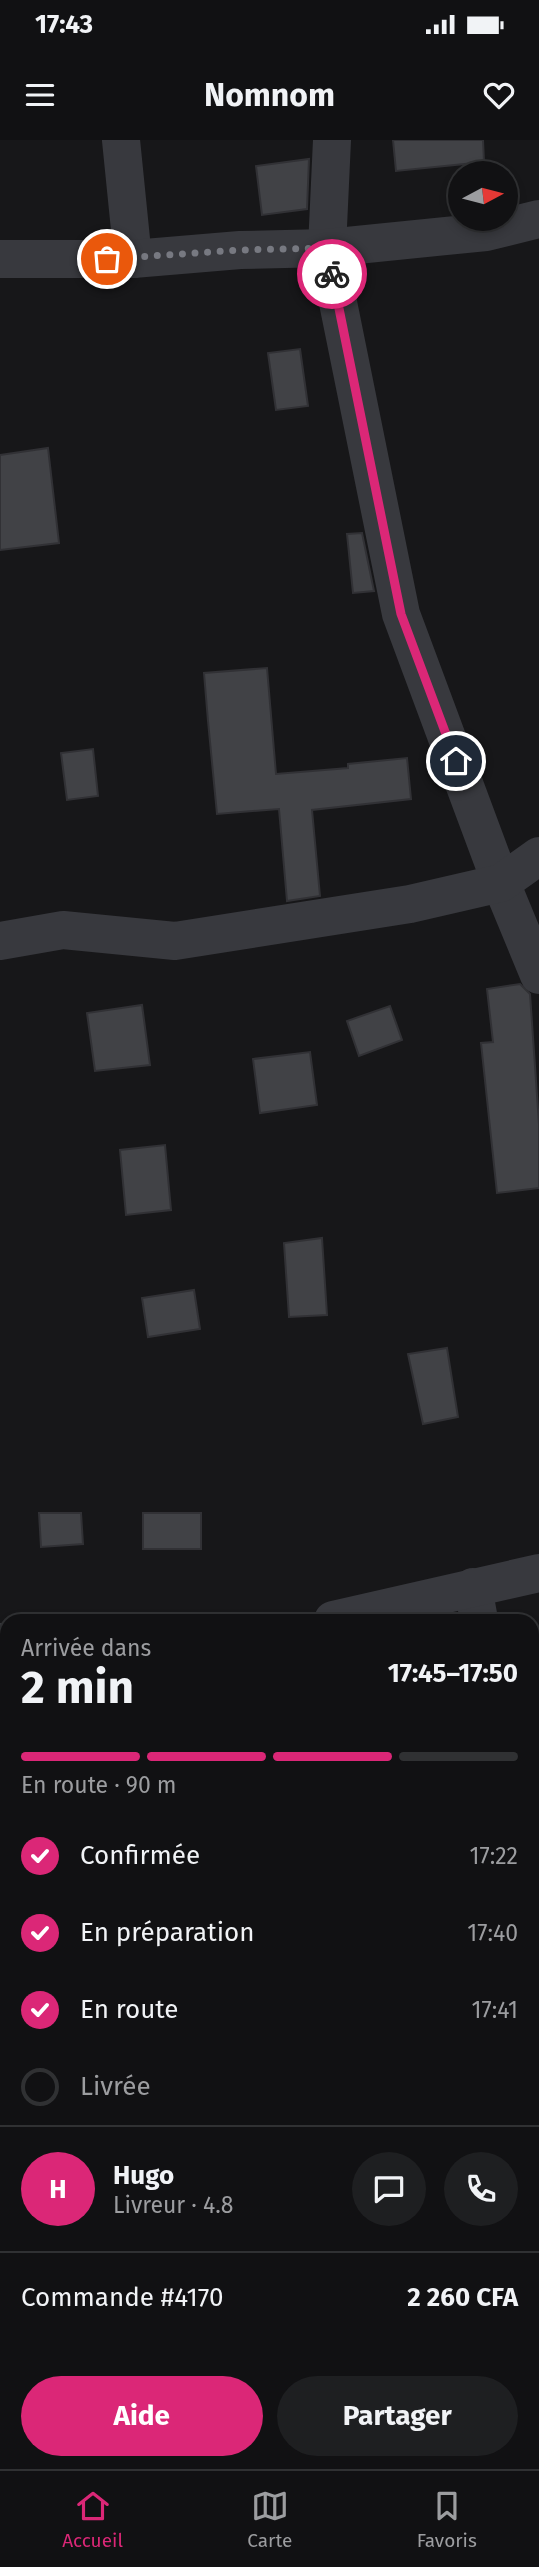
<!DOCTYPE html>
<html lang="fr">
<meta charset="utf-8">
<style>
body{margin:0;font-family:"Fira Sans",sans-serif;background:#1e1f21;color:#f1f3f6;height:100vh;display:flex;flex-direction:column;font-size:26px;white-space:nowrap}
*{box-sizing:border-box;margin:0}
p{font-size:23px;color:#9c9da0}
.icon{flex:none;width:38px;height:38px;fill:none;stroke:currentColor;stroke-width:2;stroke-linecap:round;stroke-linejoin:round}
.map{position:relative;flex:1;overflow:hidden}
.details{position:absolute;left:0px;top:1474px;width:539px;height:856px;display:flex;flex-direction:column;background:#111113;border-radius:21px 21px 0 0;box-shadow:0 4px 10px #0003,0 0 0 2px #303133}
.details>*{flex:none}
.needle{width:46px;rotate:83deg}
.fabs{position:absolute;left:448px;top:21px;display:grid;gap:14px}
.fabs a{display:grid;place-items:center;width:70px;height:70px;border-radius:50%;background:#111113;box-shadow:0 4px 10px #0003,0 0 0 2px #303133;font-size:35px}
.pin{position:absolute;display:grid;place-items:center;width:60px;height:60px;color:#fff;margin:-30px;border:4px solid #fff;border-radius:50%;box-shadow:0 2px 7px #0007}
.courier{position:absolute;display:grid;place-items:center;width:70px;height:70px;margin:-35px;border:5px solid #db2777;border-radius:50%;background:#fff;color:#222;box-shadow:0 2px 9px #0007}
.overview em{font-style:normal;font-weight:700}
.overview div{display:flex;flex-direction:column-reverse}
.overview{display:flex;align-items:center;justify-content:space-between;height:119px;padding:0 21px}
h1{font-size:46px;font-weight:700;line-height:52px}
.bar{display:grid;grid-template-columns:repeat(4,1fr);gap:10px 7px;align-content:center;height:84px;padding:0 21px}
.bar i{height:9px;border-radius:5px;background:#303133}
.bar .on{background:#db2777}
.bar p{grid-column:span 4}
.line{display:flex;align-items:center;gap:18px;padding:0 21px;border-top:2px solid #303133}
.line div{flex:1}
.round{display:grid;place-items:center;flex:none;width:74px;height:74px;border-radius:37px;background:#1e1f21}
ol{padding:0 21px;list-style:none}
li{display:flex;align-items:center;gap:21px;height:77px}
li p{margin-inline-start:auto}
li .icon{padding:7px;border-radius:50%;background:#db2777;color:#fff;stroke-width:4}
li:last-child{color:#9c9da0}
li i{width:38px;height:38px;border:4px solid #303133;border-radius:50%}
.action{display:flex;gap:14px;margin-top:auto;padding:14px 21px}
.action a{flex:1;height:80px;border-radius:42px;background:#db2777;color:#fff;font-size:28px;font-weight:700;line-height:80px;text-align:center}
.action a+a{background:#1e1f21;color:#f1f3f6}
.status{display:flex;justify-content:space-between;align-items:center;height:49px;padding:0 35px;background:#111113;direction:ltr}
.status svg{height:19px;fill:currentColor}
header{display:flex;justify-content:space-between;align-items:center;height:91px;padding:0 21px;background:#111113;font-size:32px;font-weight:700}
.tabs{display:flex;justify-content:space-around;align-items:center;height:98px;border-top:2px solid #303133;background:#111113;font-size:19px;color:#9c9da0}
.tabs a{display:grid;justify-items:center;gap:4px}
.tabs .on{color:#db2777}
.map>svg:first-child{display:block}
.building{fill:#414246;stroke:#313135;stroke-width:2}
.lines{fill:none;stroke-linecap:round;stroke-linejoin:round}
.minor{stroke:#38393e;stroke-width:38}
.done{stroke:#777981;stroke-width:7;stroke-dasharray:0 12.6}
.route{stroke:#db2777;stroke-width:9}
</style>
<div class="status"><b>17:43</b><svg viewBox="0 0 49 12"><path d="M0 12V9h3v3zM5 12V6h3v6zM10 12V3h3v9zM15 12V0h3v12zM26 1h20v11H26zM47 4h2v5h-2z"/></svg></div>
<header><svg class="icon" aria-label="menu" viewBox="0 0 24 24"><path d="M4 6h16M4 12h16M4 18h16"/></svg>Nomnom<svg class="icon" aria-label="heart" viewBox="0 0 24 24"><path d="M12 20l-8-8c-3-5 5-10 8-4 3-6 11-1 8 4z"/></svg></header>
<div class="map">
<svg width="539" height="2329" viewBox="0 0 539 2329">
<rect width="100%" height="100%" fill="#171719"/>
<!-- building -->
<g class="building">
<polygon points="393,0 483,0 484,22 396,31"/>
<polygon points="309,19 307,69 262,75 256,26"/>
<polygon points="300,209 308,266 276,270 268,213"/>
<polygon points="48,308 59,403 0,410 0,315"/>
<polygon points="362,393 374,451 353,453 347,394"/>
<polygon points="267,528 276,634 348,628 348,624 407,618 411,659 312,670 320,756 287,761 279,669 217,674 208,581 204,533"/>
<polygon points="93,609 98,656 67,660 61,613"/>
<polygon points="520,844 530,854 539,984 539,1048 497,1053 481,903 493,902 487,849"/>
<polygon points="142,865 150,925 95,931 87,873"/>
<polygon points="390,866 402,900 359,916 347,881"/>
<polygon points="310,912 317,965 260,973 253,919"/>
<polygon points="165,1005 171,1070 126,1075 120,1010"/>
<polygon points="322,1098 327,1175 289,1177 284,1103"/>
<polygon points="194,1150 200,1189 148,1197 142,1158"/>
<polygon points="447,1208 458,1277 423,1284 408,1214"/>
<polygon points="39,1373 81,1373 83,1404 41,1407"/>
<rect x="143" y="1373" width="58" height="36"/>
</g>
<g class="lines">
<!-- minor -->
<g class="minor">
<polyline points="121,0 133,119"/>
<polyline points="332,0 327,108 401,474 501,743 539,835"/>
<polyline points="0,119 133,119 240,110 327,108 486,92 539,79"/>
<polyline points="0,801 63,790 175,801 410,764 501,743 539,716"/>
<polyline points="473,1447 479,1480"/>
<polyline points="333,1480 539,1433"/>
<polyline points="0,1502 7,1502"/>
<polyline points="0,1747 7,1876"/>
<polyline points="532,1747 539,1777"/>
<polyline points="532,2252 539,2251"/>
<polyline points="0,2283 7,2283"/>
<polyline points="345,2322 348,2329"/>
</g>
</g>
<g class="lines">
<!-- done -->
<polyline class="done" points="107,119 240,110 327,108 332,134"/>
<!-- route -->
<polyline class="route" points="332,134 401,474 456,621"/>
</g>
</svg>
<div class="fabs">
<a><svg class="needle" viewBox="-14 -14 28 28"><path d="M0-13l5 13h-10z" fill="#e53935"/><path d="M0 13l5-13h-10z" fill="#9c9da0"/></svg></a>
</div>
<div class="pin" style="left:107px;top:119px;background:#ea580c"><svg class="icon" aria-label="bag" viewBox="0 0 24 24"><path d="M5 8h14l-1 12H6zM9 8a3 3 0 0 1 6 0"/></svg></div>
<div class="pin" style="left:456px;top:621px;background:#1f2937"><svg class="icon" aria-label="home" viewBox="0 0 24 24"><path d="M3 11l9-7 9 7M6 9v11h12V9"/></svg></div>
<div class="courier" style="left:332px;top:134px"><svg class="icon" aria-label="bike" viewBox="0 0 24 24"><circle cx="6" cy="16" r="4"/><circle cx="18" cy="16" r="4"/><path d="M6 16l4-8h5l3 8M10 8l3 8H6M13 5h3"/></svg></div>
<section class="details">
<div class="overview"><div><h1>2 min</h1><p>Arrivée dans</p></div><em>17:45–17:50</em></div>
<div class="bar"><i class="on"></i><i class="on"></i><i class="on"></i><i></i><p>En route · 90 m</p></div>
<ol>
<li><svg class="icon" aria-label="check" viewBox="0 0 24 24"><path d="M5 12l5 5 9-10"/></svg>Confirmée<p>17:22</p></li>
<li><svg class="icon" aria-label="check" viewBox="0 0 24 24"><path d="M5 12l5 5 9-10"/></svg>En préparation<p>17:40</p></li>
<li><svg class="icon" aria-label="check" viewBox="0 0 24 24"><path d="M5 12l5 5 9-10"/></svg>En route<p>17:41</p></li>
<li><i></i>Livrée</li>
</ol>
<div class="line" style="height:126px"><b class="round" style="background:#db2777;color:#fff">H</b><div><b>Hugo</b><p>Livreur · 4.8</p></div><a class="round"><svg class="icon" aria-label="chat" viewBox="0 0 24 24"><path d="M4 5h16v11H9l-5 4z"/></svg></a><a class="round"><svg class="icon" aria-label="phone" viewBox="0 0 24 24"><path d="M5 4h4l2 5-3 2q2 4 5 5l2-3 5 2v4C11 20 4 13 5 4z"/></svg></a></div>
<div class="line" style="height:91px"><div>Commande #4170</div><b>2 260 CFA</b></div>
<div class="action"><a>Aide</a><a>Partager</a></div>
</section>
</div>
<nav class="tabs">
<a class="on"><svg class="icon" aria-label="home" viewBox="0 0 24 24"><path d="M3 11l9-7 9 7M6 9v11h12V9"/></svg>Accueil</a>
<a><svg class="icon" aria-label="map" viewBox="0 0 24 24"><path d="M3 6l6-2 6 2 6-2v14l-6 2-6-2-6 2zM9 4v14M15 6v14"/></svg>Carte</a>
<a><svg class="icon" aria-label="saved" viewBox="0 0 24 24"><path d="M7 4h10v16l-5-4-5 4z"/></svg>Favoris</a>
</nav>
